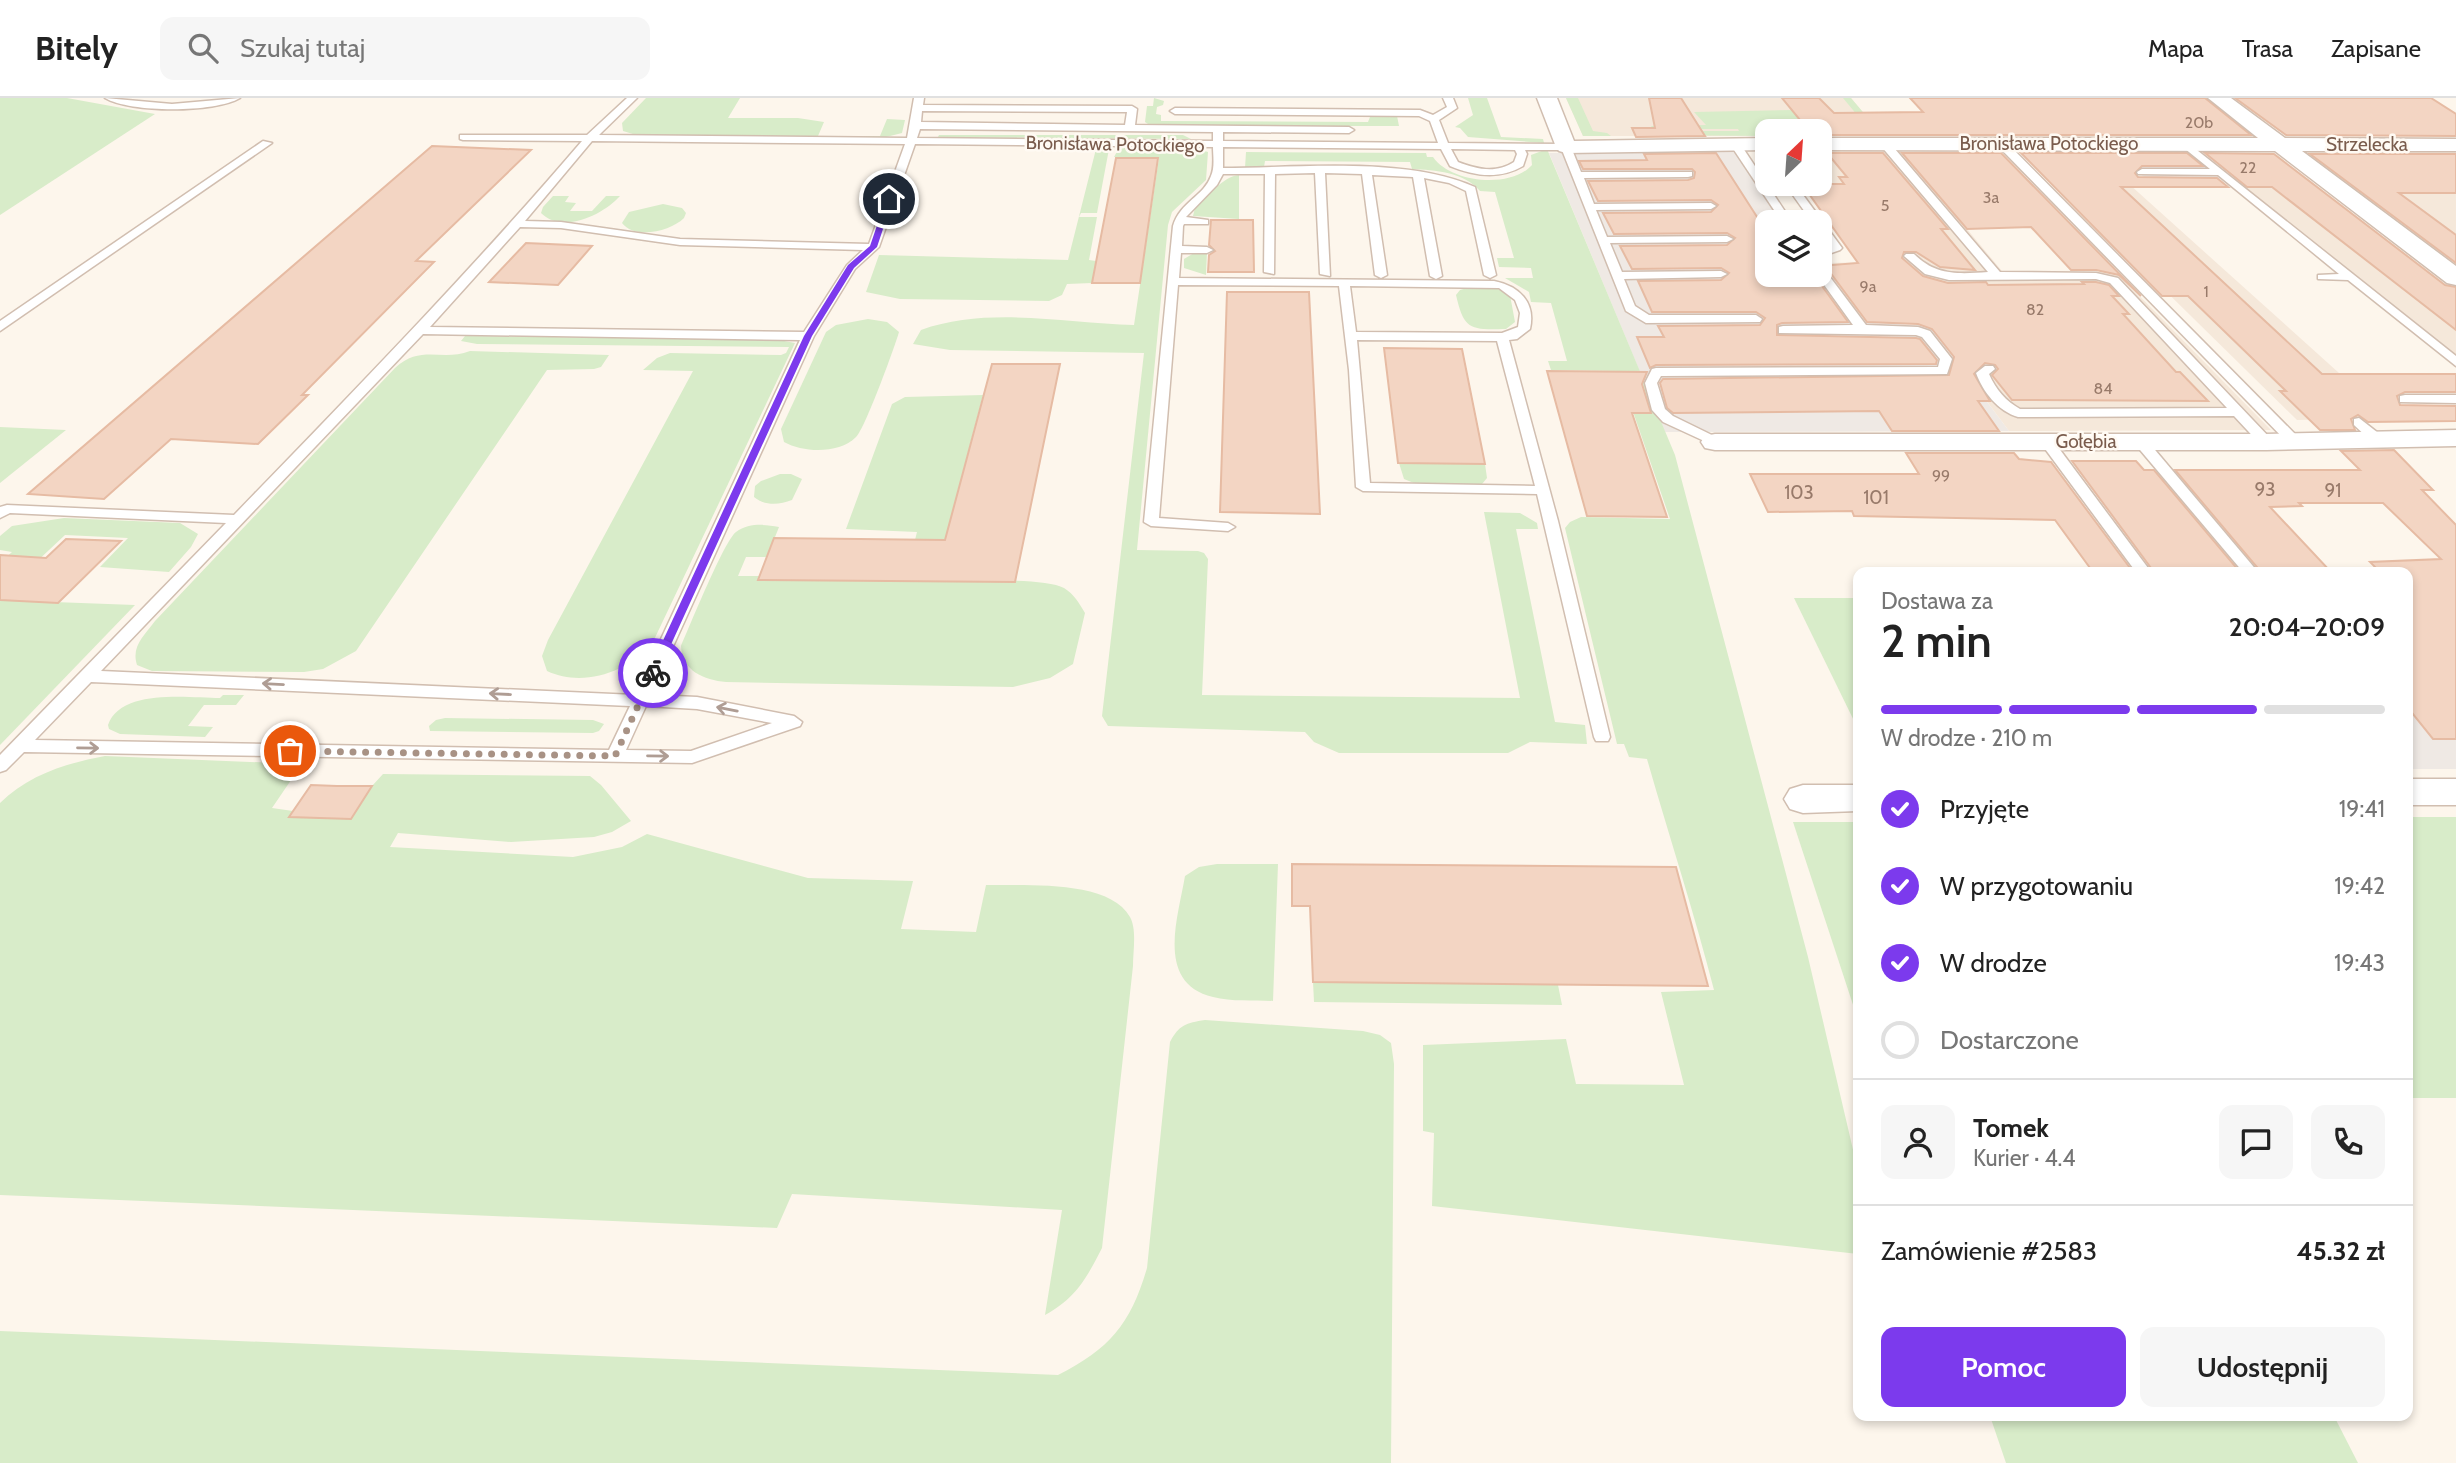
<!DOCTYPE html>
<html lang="pl">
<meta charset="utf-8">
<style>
body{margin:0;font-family:Cabin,sans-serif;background:#f6f6f6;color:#222;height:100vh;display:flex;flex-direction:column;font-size:26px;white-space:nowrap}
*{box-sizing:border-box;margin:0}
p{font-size:23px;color:#767676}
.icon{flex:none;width:38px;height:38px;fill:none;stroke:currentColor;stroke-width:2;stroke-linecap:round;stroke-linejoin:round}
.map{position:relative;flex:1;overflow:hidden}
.sheet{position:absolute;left:1853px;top:469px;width:560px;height:854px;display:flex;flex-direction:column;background:#fff;border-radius:14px;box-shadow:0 4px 10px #0003}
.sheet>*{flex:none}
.needle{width:46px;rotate:25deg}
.fabs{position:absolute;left:1755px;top:21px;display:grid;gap:14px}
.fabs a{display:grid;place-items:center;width:77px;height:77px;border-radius:14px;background:#fff;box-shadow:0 4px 10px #0003;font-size:35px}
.pin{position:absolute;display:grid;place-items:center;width:60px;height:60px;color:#fff;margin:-30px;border:4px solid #fff;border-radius:50%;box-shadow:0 2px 7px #0007}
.courier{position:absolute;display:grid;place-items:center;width:70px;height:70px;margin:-35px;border:5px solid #7c3aed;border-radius:50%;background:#fff;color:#222;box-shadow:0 2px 9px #0007}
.summary em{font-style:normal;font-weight:600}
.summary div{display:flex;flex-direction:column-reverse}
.summary{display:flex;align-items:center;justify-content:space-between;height:119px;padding:0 28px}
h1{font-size:46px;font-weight:600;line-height:52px}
.bar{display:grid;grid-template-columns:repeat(4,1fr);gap:10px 7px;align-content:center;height:84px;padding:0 28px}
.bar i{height:9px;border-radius:5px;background:#e0e0e0}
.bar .active{background:#7c3aed}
.bar p{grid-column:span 4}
.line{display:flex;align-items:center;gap:18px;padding:0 28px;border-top:2px solid #e0e0e0}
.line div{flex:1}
.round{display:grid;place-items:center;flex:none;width:74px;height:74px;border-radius:14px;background:#f6f6f6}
ol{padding:0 28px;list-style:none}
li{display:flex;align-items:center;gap:21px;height:77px}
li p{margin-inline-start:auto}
li .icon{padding:7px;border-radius:50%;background:#7c3aed;color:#fff;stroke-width:4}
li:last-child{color:#767676}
li i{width:38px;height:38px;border:4px solid #e0e0e0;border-radius:50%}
.cta{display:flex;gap:14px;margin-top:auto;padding:14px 28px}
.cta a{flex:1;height:80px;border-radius:14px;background:#7c3aed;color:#fff;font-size:28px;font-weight:600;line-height:80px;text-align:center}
.cta a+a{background:#f6f6f6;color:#222}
header{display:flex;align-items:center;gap:42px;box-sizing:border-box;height:98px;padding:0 35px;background:#fff;border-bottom:2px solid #e0e0e0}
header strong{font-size:33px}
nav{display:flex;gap:38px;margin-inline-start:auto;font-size:24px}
.search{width:490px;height:63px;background:#f6f6f6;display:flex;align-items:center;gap:18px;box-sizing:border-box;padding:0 24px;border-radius:14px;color:#767676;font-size:26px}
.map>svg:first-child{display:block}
.residential{fill:#f5e8da}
.industrial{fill:#efe9e4}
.green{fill:#d8ecc9}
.building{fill:#f3d5c3;stroke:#e6bba3;stroke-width:2}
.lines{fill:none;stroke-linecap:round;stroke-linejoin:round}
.service-casing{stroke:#d1beb0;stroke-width:3}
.minor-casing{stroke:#d1beb0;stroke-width:3}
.service{fill:#fff;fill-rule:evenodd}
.minor{fill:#fff;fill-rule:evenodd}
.oneway{stroke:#af9d94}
.route{fill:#7c3aed}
.done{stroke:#a89285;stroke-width:7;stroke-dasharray:0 12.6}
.labels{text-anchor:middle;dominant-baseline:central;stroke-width:5;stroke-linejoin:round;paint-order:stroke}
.far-number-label{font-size:16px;fill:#987a6a}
.far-street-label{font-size:19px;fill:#7a5c4d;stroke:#fffaf3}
.number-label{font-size:19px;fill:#987a6a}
</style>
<header>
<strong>Bitely</strong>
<div class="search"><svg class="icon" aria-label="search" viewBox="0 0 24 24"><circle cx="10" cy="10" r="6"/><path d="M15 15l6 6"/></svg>Szukaj tutaj</div>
<nav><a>Mapa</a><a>Trasa</a><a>Zapisane</a></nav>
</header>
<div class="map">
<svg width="2456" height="1365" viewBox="0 0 2456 1365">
<rect width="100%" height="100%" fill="#fdf6ec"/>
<!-- residential -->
<g class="residential">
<polygon points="1566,0 1851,0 1883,38 1820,38 1820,33 1768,33 1767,38 1583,38"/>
<polygon points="2279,46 2456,46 2456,180"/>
<polygon points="1901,52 2002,173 2116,174 2271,332 2009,333 1929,226 1856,215 1822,165 1883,164 1820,80 1820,53"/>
<polygon points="2099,59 2389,320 2297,322 2030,60"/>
<polygon points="2227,81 2263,81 2456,232 2456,264"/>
</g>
<!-- industrial -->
<g class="industrial">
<polygon points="1734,53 1782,124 1768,124 1768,177 1816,177 1846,222 1930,228 2009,333 1665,334 1549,55"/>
<polygon points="2130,66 2205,66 2221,81 2145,80"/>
<polygon points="2408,495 2456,496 2456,671 2408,671"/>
</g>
<!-- green -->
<g class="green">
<polygon points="0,0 67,0 155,16 0,117"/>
<polygon points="646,0 740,0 728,20 798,20 824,24 818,38 880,38 887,21 905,22 902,35 878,41 646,40 623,33 622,25"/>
<polygon points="1154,0 1164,3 1163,7 1157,9 1156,16 1161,17 1161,23 1368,24 1370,19 1397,18 1399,28 1151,28 1145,24 1147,8 1153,8"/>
<polygon points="1468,0 1487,0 1501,39 1543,41 1544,45 1468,39 1460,30 1455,29 1473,17"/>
<polygon points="1566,0 1578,0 1593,33 1607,35 1611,38 1583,38"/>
<polygon points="1843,0 1851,0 1883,38 1820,38 1820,33 1768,33 1767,38 1632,37 1652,37 1651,33 1739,33 1738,31 1653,31 1651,28 1706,27 1694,14 1794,12 1801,24 1820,31 1772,31 1773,33 1872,35"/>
<polygon points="939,37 1183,37 1191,41 938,39"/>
<path d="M1119,50H1194L1208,54L1206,82L1172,114L1168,127L1137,452L1198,453L1204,455L1208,461L1202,597L1520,600L1484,414L1520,415L1537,425L1538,431H1516L1555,624L1585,627L1587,646L1530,644L1508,655H1339L1314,644L1305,634L1108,628L1102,618L1144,255L950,252L913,246L921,232C987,208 1065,225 1134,227L1159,60L1114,59Z"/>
<polygon points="1096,51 1109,51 1097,115 1081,115 1079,119 1097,119 1089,162 1096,163 1092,185 1067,186 1062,197 1049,203 900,201 866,194 879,157 1068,162"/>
<path d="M1547,51L1675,357L1808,859L1858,1073V1156L1432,1108L1434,1035L1423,1033V947L1566,941L1576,986L1684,987L1661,894L1714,892C1694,814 1669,738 1647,661L1629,659L1624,646H1617L1565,430L1570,424L1581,419L1670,421L1619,273L1551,272L1548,263H1567L1551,205L1531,204L1529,194L1505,180H1533L1531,170L1499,169L1497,160H1514L1495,94L1480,93C1464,74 1435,72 1412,71L1410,64L1265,63L1264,69L1245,70L1246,54L1426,55L1427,59H1433C1451,85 1511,91 1532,67L1531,57Z"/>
<path d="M1239,77V121L1193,118L1195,110C1208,99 1223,78 1239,77Z"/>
<path d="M553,98H569L565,104L576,105L570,113H592L606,98H620C604,116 563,137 541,115L543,109Z"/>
<path d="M663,106L682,110L686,115L684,120C671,133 635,142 622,125L629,114Z"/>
<polygon points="1207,154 1206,177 1184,170 1184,161 1194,155"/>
<path d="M1470,189C1485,189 1498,188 1510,197L1515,224L1506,231C1470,232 1464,232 1456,197L1460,192Z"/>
<path d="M868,221L887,224L899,234C894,251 865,330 856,339C839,356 804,355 784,344L781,331L826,234L836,227Z"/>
<path d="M465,238L779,242L795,245L652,546C627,574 583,590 547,573L542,558L548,542L693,273L643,272L657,260L670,255L781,257L786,255L789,249L477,246L461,243Z"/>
<path d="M470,253L609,257L601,269L594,271L547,272L356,553L323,571L304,574L152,573L137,567C131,548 144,538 155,523L395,270C421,246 442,264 470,253Z"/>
<path d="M983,297L934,483C961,483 1044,479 1064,490C1074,496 1079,505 1085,515L1073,566L1050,580L1013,589L726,584C704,582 682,573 681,548C690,528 724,443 736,434C749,425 764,426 779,429L767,459H746L738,478H759V482H905L917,434L846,431L892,306L905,299Z"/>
<polygon points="0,329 66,332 0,385"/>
<polygon points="1399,365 1485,366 1487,380 1482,386 1472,387 1414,385 1404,381"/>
<path d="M780,376H791L802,381L792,402C779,407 765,408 754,399L755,388L761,383Z"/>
<polygon points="64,420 180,425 198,436 191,449 169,474 100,469 128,440 65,437 0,498 0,465 12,454 0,452 0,438 12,428"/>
<polygon points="1794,500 1858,500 1858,631"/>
<polygon points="0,502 135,507 0,647"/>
<path d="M223,597H244L236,607H204L188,628L213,629L205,639L120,636L109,631L108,627C121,590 189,600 220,600Z"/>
<polygon points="445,620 593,622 604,626 599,633 593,635 430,633 429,628 436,622"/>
<path d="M105,658L302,666L272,710L293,713L290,718L372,688L383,676L590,678L601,687L631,723L612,734L594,739L561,741L511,744L398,735L390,749L573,759L622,749L647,736L808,780L913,783L901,831L976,834L986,787C1023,788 1109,781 1130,819C1137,832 1133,853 1133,868L1102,1150C1086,1181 1076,1200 1045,1217L1062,1112L792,1096L777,1130L0,1097V705C28,677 67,665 105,658Z"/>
<rect x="2408" y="719" width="48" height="281"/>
<polygon points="1793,724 1858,724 1858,922"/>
<path d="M1217,766H1278L1273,903C1254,902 1232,904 1213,899C1155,885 1178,820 1185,778L1199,769Z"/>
<polygon points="1313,884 1558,887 1562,907 1314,904"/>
<path d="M1205,922L1363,933L1380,937L1391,945L1394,966L1391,1365H0V1233L1058,1277C1110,1251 1131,1225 1147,1170L1170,944C1179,927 1186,925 1205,922Z"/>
<polygon points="1990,1318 2334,1318 2358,1365 2006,1365"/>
</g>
<!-- building -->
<g class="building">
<polygon points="1649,0 1681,0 1705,38 1636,39 1632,30 1655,30"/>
<polygon points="1782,0 1819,0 1834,15 1923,14 1910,0 2205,0 2251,37 1820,37 1820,33 1809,33"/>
<polygon points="2235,0 2431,0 2456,16 2456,38 2286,37"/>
<polygon points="432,48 531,52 416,163 434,164 302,297 308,297 258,346 171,341 104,401 28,396"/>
<polygon points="1716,55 1768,136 1768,177 1814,177 1848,224 1782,225 1777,227 1777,237 1916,240 1920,241 1937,262 1936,266 1656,267 1650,270 1637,239 1664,239 1658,228 1760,227 1765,220 1756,214 1652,214 1638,183 1721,182 1729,175 1721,170 1632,171 1620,148 1727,147 1735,140 1727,135 1614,136 1603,115 1711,114 1718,107 1711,102 1598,103 1588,83 1688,82 1694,80 1695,74 1692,71 1583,71 1579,63 1647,62 1644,56"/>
<polygon points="1827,55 1883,55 1948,131 1941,131 1975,172 1940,169 1916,154 1904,154 1902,160 1923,178 1948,185 1986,184 1988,187 2084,186 2082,184 2096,184 2109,187 2119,198 2112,198 2129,216 2123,216 2176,274 2180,274 2208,303 2012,302 1992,277 1998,271 1995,267 1985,265 1974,276 1990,303 1978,303 1999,333 1892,333 1879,313 1673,315 1667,310 1660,285 1663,281 1949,277 1954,259 1932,231 1918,226 1867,224 1826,169 1820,168 1858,165 1802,86 1844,86 1839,79 1847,79"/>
<polygon points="1902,55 2001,55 2141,198 2119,177 2096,172 2071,172 2031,129 1967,131"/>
<polygon points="2021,55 2187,55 2203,68 2142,68 2135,75 2138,79 2217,80 2228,89 2121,89 2322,276 2456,276 2456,294 2405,294 2397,298 2400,307 2456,308 2456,323 2368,324 2358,317 2351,321 2355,332 2320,332 2280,293 2286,293 2188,198 2162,198"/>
<polygon points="2205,55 2274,56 2445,187 2456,189 2456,232 2272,89 2247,89"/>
<polygon points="2310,56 2456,56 2456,95 2399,95 2456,137 2456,165"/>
<polygon points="1116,60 1158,60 1140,185 1092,185"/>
<polygon points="1211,122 1253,122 1254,174 1208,174 1209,157 1215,153 1209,147"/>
<polygon points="526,145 592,148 558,187 489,184"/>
<polygon points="1227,194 1309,194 1320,416 1220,414"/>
<polygon points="1384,250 1462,251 1485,366 1398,365"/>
<polygon points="992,266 1060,266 1015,484 758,482 774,440 945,442"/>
<polygon points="1547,273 1647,274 1642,286 1651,315 1632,315 1667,419 1587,418"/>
<polygon points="2394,352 2433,392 2422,392 2456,427 2456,641 2433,641 2408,610 2408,474 2380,474 2370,464 2441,461 2383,405 2299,405 2302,408 2270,409 2331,474 2261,474 2175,372 2360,372 2341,353"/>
<polygon points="1906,355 2014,355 2019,361 2051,364 2133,474 2093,474 2055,422 1854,418 1852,413 1768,414 1750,376 1919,376"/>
<polygon points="2072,363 2136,363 2144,372 2154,372 2240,474 2154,474"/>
<polygon points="66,441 121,443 58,505 0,502 0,457 46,460"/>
<polygon points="311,687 337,688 372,688 351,721 289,719"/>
<polygon points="1292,766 1676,769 1708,888 1313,884 1310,808 1292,808"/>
</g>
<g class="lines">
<defs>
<g id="service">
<path d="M105,0L172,6L240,0C215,15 130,15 105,0Z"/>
<path d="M627,0H637L599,37L907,40L914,0H924L923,7L1132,8L1137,11L1135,27L1349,29L1354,32L1349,35L1223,34V43L1438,45L1430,23L1419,18L1175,16L1170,13L1175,10L1420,12L1433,17L1447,9L1443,0H1453L1457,10L1439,22L1448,45L1566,46L1571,49L1581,74H1692V78L1688,79L1584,80L1594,106L1711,105L1716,108L1711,111L1596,112L1607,139L1727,138L1733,141L1727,144L1610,145L1622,174L1721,173L1727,176L1721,179L1624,181L1635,208L1649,217H1756L1762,221L1760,224L1646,225L1626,213L1562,52H1525L1527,56L1523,68C1499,82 1474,78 1450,68L1441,51L1223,49V70C1299,70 1405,58 1475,89L1496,177L1490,180L1484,177L1466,93L1449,85L1424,80L1442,178L1436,181L1430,178L1413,79L1372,77L1387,177L1381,180L1375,177L1362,76L1325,75L1330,178L1320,176L1315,75L1275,76L1274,176L1264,174L1265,76H1223L1217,87L1186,119L1208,122V126H1184L1183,128L1182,148L1207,149L1213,152L1207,155H1181L1179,180L1494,183C1519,188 1536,204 1530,231L1517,241L1509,242L1558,423L1610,639L1608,643H1596L1594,639L1537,396L1363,393L1356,389L1349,272L1339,188L1178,187L1159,420L1228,425L1235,429L1228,433L1151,428L1144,424L1173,128C1180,104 1204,98 1211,78C1215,69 1213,58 1213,49L915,46L879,149L855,171L814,238L651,597L697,599L794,618L802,624L800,628L692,665L24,654L6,672L0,674V657L226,425L10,415L0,420V409L7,407L234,417C353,294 471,173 582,43L463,42L460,41V37H587ZM922,13L1127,14L1125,27L921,24ZM920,31L1213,34V43L917,40ZM592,43L905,46L869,146L680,141L561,124L525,123ZM1451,51L1515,52L1517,56L1514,64C1496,76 1476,71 1458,64ZM520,129L561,130L680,147L863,152L847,167L804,234L430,229ZM1350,188L1499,190L1515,202L1520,215L1518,229L1502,235L1356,234ZM423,236L800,242L635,597L101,573ZM1357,242L1497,243L1535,388L1370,385ZM91,584L630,608L609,652L35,642ZM646,608L697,611L772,625L691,653L626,652Z"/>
<polygon points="2183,41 2456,258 2456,268 2348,182 2318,181 2318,177 2339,176 2218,77 2138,76 2137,74 2142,71 2210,71 2179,46 2178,44"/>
<polygon points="263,43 272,45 0,233 0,223"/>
<polygon points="1731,44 1739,44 1792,124 1782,124 1730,46"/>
<path d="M1881,44H1889L2000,174L2096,175L2118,180L2271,341V347H2261L2234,318L2018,319C1998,313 1983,294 1976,275L1985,268H1993L1995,271L1989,276C1996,292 2006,303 2020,311L2227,310L2110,185L2096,181L1949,182L1925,176L1904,158L1906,156H1914C1936,178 1959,176 1988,174L1881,48Z"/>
<polygon points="1998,44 2006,44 2299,340 2299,346 2289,346 1998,48"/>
<polygon points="1785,86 1795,86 1842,150 1840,152 1820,159 1820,152 1829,149 1820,136 1820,124 1812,124"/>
<polygon points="1820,170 1824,171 1866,227 1918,229 1930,233 1952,261 1947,276 1661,278 1657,285 1665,311 1673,318 1720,341 1722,344 1715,348 1663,324 1652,312 1645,285 1652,271 1656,270 1938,269 1940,261 1922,239 1916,237 1779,235 1779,229 1783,228 1853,227 1817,177 1820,177"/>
<polygon points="2405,297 2456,297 2456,305 2400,304 2400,298"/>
<polygon points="2359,320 2382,338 2382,344 2372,344 2354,327 2354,321"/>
<polygon points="2140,339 2145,340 2258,474 2243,474 2135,346 2133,343"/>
<polygon points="2047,340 2052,341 2151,474 2136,474 2040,344"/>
</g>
<g id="minor">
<polygon points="1537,0 1557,0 1574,43 1768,40 1768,52 1566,55 1559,53 1556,49"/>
<polygon points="2208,0 2231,0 2285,40 2456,41 2456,53 2302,53 2456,168 2456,187 2447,185 2275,53 1820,52 1820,40 2258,40"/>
<polygon points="2456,332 2456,348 2266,352 1715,352 1705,350 1701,344 1705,338 1715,336 2266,336"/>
<rect x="2408" y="681" width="48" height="26"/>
<polygon points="1803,687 1858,687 1858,713 1803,715 1790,711 1784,701 1790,691"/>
</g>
</defs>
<!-- service casing -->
<use href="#service" class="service-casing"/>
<!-- minor casing -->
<use href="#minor" class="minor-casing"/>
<!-- service -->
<use href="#service" class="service"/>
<!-- minor -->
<use href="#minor" class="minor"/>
</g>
<!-- one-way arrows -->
<defs><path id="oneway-shaft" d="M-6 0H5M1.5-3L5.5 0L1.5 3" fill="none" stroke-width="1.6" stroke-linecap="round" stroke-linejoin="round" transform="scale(1.75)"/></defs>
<g class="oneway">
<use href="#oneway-shaft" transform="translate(273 586) rotate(-177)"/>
<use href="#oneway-shaft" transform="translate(500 596) rotate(-177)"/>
<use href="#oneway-shaft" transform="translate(727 611) rotate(-169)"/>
<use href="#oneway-shaft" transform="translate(88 650) rotate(1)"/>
<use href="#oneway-shaft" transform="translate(658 658) rotate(1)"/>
</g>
<!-- route -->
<polygon class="route" points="889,99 893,101 877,149 854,170 812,238 658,575 649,577 648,575 804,238 848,167 870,148 886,101"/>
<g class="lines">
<!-- done -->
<polyline class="done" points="290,653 615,658 653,575"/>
</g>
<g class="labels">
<!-- far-number labels -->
<g class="far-number-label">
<text x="2199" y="24">20b</text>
<text x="2248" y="69">22</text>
<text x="1991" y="99">3a</text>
<text x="1885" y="107">5</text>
<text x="1868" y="188">9a</text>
<text x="2206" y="193">1</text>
<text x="2035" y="211">82</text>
<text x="2103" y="290">84</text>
<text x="1941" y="377">99</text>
</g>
<!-- far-street labels -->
<g class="far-street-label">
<text x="2049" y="45">Bronisława Potockiego</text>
<text transform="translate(1115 46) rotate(1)">Bronisława Potockiego</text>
<text x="2367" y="46">Strzelecka</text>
<text x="2086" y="343">Gołębia</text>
</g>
<!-- number labels -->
<g class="number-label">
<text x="2265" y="391">93</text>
<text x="2333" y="392">91</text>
<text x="1799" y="394">103</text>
<text x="1876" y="399">101</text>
</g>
</g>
</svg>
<div class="fabs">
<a><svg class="needle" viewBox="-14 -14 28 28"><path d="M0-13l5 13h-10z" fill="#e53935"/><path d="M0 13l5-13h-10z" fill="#767676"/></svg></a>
<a><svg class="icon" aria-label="layers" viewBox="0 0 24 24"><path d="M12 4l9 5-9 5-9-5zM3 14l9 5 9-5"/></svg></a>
</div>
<div class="pin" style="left:290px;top:653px;background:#ea580c"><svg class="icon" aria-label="bag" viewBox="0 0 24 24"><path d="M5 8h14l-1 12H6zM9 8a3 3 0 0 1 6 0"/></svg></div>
<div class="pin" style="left:889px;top:101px;background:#1f2937"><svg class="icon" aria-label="home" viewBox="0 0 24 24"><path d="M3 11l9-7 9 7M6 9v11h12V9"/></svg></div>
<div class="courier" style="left:653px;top:575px"><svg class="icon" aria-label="bike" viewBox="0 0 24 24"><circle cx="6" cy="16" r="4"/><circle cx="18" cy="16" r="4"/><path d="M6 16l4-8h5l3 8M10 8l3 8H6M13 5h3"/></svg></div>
<section class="sheet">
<div class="summary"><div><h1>2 min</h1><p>Dostawa za</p></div><em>20:04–20:09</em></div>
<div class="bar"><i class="active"></i><i class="active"></i><i class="active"></i><i></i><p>W drodze · 210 m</p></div>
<ol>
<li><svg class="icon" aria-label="check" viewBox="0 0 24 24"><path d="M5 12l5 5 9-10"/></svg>Przyjęte<p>19:41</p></li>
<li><svg class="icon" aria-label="check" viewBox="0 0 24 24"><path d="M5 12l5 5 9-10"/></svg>W przygotowaniu<p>19:42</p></li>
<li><svg class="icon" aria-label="check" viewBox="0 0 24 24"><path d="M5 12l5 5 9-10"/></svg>W drodze<p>19:43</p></li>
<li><i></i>Dostarczone</li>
</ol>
<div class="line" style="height:126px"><a class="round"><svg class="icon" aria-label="person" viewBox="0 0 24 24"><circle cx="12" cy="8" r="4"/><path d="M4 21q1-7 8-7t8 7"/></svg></a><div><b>Tomek</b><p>Kurier · 4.4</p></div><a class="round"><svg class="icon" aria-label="chat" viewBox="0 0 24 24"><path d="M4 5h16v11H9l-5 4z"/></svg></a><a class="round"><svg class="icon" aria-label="phone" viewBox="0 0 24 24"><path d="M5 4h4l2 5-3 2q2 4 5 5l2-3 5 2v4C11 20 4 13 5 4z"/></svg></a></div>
<div class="line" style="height:91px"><div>Zamówienie #2583</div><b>45.32 zł</b></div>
<div class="cta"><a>Pomoc</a><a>Udostępnij</a></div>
</section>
</div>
